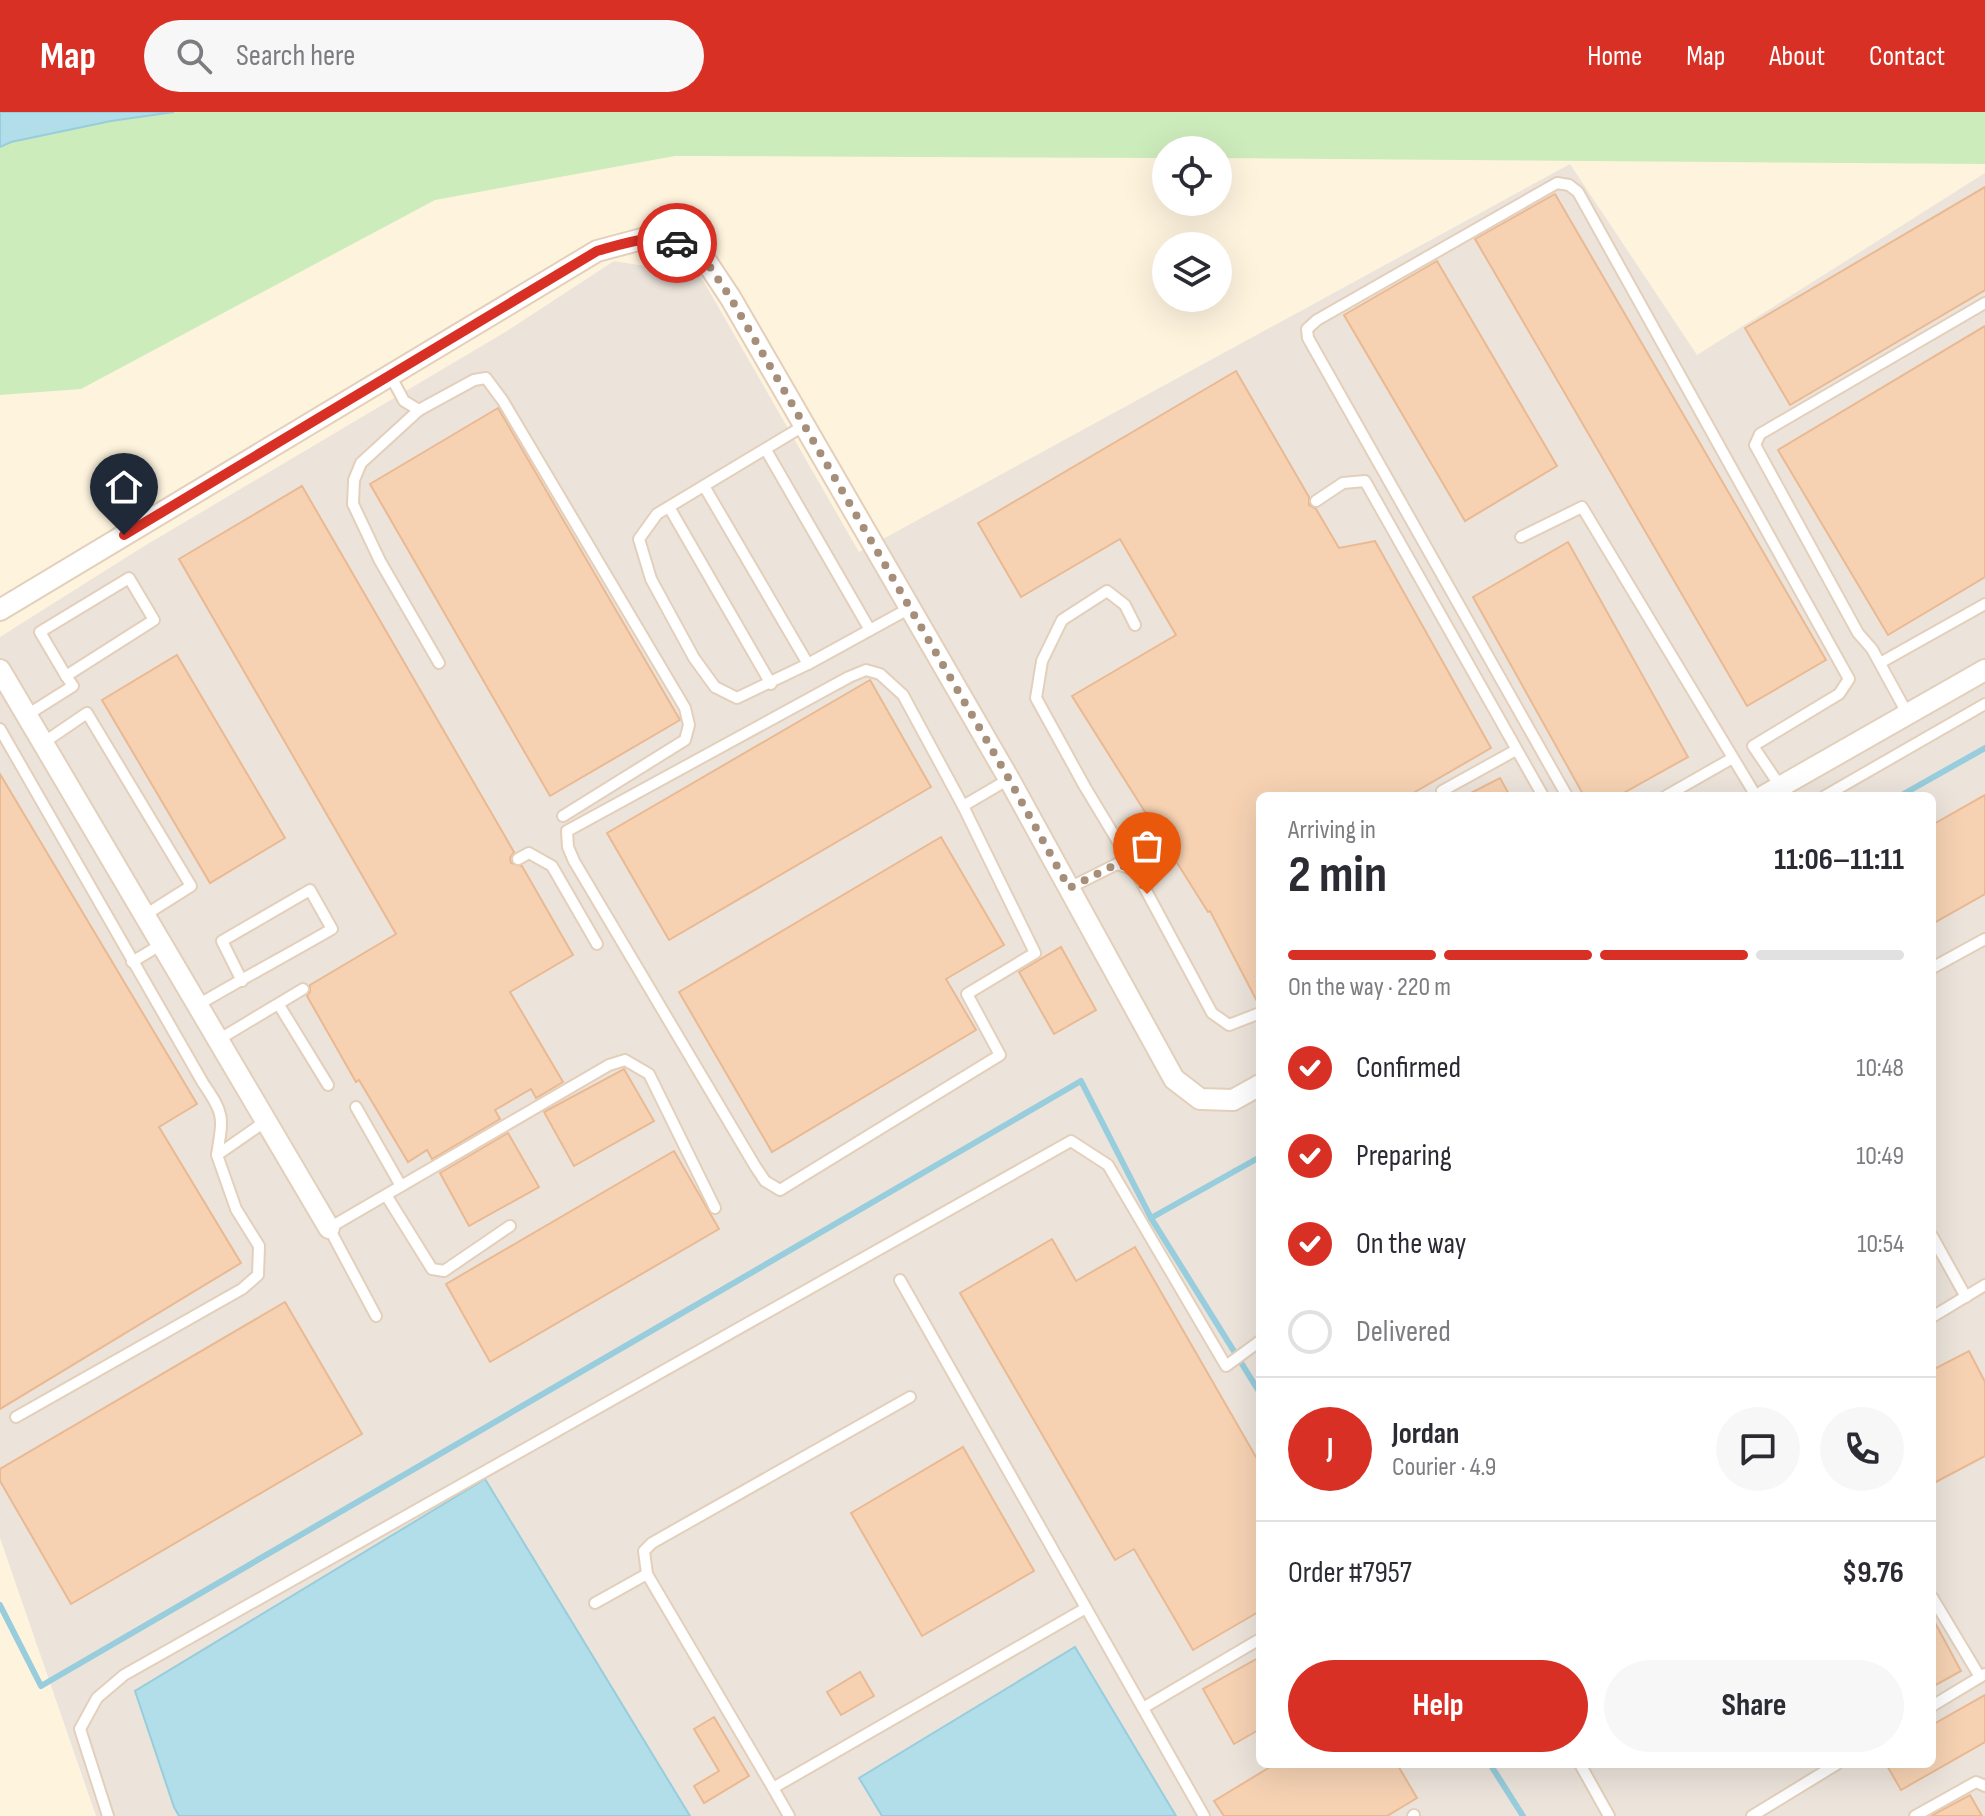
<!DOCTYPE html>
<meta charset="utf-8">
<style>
body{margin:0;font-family:"Sofia Sans Condensed",sans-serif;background:#f7f7f7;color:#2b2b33;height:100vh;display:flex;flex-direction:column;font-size:30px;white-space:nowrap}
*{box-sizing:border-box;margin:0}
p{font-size:26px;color:#7c7c81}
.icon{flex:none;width:44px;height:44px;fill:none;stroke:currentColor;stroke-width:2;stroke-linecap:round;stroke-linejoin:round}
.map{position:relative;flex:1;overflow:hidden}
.drawer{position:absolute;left:1256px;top:680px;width:680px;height:976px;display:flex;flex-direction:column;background:#fff;border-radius:12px;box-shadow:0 8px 32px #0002}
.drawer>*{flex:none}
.controls{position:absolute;left:1152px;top:24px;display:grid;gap:16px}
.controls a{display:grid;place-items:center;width:80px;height:80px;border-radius:50%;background:#fff;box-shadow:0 8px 32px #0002;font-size:40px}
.pin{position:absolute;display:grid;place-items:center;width:68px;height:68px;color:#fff;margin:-82px -34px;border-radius:50% 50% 50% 0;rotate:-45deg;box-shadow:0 0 8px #0007}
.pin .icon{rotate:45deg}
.courier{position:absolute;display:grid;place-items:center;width:80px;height:80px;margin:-40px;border:6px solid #d93025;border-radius:50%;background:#fff;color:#222;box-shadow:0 2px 10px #0007}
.summary em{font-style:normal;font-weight:700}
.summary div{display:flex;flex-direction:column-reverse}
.summary{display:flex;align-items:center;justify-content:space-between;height:136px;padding:0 32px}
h1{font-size:52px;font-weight:700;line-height:60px}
.bar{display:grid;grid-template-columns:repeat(4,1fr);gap:12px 8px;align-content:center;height:96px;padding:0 32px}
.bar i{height:10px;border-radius:6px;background:#e1e1e2}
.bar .selected{background:#d93025}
.bar p{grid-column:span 4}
.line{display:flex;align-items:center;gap:20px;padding:0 32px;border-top:2px solid #e1e1e2}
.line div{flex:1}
.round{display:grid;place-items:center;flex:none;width:84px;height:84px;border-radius:42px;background:#f7f7f7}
ol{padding:0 32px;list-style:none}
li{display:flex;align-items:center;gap:24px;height:88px}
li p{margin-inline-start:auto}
li .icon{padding:8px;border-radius:50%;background:#d93025;color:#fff;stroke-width:4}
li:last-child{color:#7c7c81}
li i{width:44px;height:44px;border:4px solid #e1e1e2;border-radius:50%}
.action{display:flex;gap:16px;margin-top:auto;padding:16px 32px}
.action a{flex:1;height:92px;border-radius:48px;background:#d93025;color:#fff;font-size:32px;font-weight:700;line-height:92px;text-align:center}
.action a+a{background:#f7f7f7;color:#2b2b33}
header{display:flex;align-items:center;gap:48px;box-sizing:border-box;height:112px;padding:0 40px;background:#d93025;color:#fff}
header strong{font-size:38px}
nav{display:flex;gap:44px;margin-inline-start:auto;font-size:28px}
.search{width:560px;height:72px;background:#f7f7f7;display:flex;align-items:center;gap:20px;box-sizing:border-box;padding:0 28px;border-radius:44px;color:#7c7c81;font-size:30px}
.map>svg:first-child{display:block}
.industrial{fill:#ece4db;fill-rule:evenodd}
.green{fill:#cdecbc}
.water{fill:#b1dee9;stroke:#97cddc;stroke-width:2}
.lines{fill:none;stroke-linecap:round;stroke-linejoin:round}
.stream{stroke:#97cddc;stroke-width:6}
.building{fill:#f6d2b3;stroke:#eab992;stroke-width:2}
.lane-casing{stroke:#e3cfba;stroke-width:14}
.street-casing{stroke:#e3cfba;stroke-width:24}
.lane{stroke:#fff;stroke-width:10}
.street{stroke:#fff;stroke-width:20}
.done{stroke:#a68f7a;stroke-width:8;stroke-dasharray:0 14.4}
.route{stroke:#d93025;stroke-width:10}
</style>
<header>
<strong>Map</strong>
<div class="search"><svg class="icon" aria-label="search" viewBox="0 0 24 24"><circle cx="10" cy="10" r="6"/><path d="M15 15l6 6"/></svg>Search here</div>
<nav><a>Home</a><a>Map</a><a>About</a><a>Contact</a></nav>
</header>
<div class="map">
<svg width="1985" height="1704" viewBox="0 0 1985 1704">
<rect width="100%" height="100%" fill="#fef4de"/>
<!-- industrial -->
<path class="industrial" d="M1570,52L1697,243L1985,61V1704H96L0,1426V525L141,436L507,219L614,149L700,163L859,440ZM1260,684H1932V1652H1260Z"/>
<!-- green -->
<polygon class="green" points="174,0 1985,0 1985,52 1218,46 1218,38 1166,38 1166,46 675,44 435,88 81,277 0,283 0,35 11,30 111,9"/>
<!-- water -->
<g class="water">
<polygon points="0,0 174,0 111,9 11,30 0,35"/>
<polygon points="485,1367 690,1704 179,1704 174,1695 135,1579"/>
<polygon points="1075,1535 1176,1704 882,1704 859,1666"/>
</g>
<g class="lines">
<!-- stream -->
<g class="stream">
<polyline points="1900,684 1985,636"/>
<polyline points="1151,1106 1260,1281"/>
<polyline points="0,1493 41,1574 1081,969 1151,1106 1260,1045"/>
<polyline points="1490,1652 1523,1704"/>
</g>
</g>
<!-- building -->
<g class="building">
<polygon points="1985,75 1985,178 1790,293 1745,216"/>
<polygon points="1555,82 1826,548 1747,594 1475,127"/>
<polygon points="1437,149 1557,354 1465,409 1344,203"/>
<polygon points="1985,214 1985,465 1888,523 1778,338"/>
<polygon points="1236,259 1309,385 1309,393 1316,397 1339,436 1375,429 1491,636 1408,684 1260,684 1259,893 1210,799 1208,800 1072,584 1176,523 1120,427 1021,485 978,411"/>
<polygon points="498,296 680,608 550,684 370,372"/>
<polygon points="302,374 514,740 510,746 511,751 522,754 573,843 510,880 563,970 536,986 531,977 495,998 500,1007 432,1047 427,1038 408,1050 359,968 356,970 307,884 310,880 310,873 396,822 179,447"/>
<polygon points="1568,430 1688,645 1618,684 1584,684 1473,485"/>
<polygon points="177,543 285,726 210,771 102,588"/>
<polygon points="870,568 931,675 669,828 607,721"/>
<polygon points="0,662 197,992 159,1015 241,1151 0,1297"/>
<polygon points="1500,666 1510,684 1465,684"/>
<polygon points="1985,683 1985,782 1932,812 1932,713"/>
<polygon points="941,725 1004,833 946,867 976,918 772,1040 679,880"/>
<polygon points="1061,835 1096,898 1054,922 1019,860"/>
<polygon points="624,957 654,1009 574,1054 544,1000"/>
<polygon points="508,1021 539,1075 469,1114 440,1061"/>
<polygon points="674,1039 719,1117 490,1250 446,1172"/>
<polygon points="1052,1127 1076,1169 1135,1135 1260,1352 1260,1499 1193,1538 1134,1437 1115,1448 960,1181"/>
<polygon points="285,1190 362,1322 71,1492 0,1369 0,1357"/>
<polygon points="1969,1239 1985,1270 1985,1344 1932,1372 1932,1258"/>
<polygon points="963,1335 1034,1459 922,1524 851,1401"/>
<polygon points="1932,1505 1961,1559 1932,1575"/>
<polygon points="1260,1545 1260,1617 1234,1632 1203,1577"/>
<polygon points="860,1560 874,1584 841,1603 827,1580"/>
<polygon points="1985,1583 1985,1630 1901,1678 1886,1652 1932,1652 1932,1613"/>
<polygon points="714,1605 749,1664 704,1691 694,1674 719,1659 694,1617"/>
<polygon points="1275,1652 1397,1652 1417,1686 1387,1704 1224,1704 1214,1689"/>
<polygon points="1970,1683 1982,1704 1931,1704"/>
</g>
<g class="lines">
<defs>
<g id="lane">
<polyline points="390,263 404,289 419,298 474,268 486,266 503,289 685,596 689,613 685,628 563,704"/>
<polyline points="419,298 361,351 354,368 353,392 380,449 439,551"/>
<polyline points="805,313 657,402 639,427 651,467 694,546 715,575 737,586 808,552 910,496"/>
<polyline points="766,338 870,518"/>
<polyline points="704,374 808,552"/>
<polyline points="1316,389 1343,371 1365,369 1543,684"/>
<polyline points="669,395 771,572"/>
<polyline points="1521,425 1582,395 1756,684"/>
<polygon points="129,466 154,508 66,564 40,520"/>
<polyline points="1880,551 1985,492"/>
<polygon points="866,558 880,562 903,583 963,694 1035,841 967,882 1000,943 780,1078 765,1069 755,1054 574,749 568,735 567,719 849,565"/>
<polyline points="1907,601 1872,537 1858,521 1755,333 1760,322 1985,191"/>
<polyline points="27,603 73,574 66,564"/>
<path d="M0,617L203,971C225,1003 223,1005 217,1043"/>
<polyline points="43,631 87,601 191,774 145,803"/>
<polyline points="1442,679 1516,638"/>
<polyline points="1567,684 1308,226 1307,217 1317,208 1557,71 1569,73 1578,80 1849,567 1839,582 1753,634 1780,674"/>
<polyline points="1666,684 1731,647"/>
<polyline points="1825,684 1985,592"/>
<polyline points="963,694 1009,667"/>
<polyline points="518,747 529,741 552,754 597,832"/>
<polyline points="1135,758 1085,675 1036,586 1042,549 1062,508 1107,479 1125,493 1135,513"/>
<polyline points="1069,776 1117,752 1135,758 1212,901 1229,913 1260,901"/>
<polyline points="132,850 162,832"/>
<polyline points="1932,856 1985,827"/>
<path d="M198,893C242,867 287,843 332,817L310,778L222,829L242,869"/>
<polyline points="279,893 328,973"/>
<polyline points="218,928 303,877"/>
<polyline points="356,995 401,1074"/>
<polyline points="386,1083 432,1157 444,1159 510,1114"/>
<polyline points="1932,1124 1966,1185"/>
<polyline points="900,1168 1204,1704"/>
<polyline points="376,1204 329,1116 609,953 625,948 649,962 715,1096"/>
<polyline points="1932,1205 1985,1173"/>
<polyline points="16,1305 242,1177 258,1163 259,1134 236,1097 217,1043 266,1009"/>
<polyline points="647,1462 644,1439 652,1431 910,1285"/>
<polyline points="1932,1485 1980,1565"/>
<polyline points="595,1491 647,1462 773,1676 1086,1496"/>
<polyline points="1932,1594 1985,1562"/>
<polyline points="1143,1596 1260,1527"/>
<polyline points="1580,1652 1609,1704"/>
<polyline points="773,1676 789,1704"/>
<polyline points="108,1704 80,1617 97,1586 124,1563 1071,1029 1108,1053 1226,1254 1260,1229"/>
<polyline points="1413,1704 1414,1703"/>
<polyline points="1752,1704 1837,1652"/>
<polyline points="1915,1704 1976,1670 1985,1674"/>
</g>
<g id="street">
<polyline points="0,498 597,139 642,127 667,127 700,140 730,185 1009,667 1174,967 1200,987 1233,988 1260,973"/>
<polyline points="0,558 329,1116"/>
<polyline points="1764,684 1985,558"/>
</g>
</defs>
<!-- lane casing -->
<use href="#lane" class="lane-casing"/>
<!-- street casing -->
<use href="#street" class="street-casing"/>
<!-- lane -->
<use href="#lane" class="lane"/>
<!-- street -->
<use href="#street" class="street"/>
</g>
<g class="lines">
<!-- done -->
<polyline class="done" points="677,131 700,140 730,185 1009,667 1069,776 1117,752 1135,758 1147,782"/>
<!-- route -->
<path class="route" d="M124,423L597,139C623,132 650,121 677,131"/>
</g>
</svg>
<div class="controls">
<a><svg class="icon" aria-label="locate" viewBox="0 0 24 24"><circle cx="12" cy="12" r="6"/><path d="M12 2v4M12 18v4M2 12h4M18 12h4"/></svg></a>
<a><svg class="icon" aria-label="layers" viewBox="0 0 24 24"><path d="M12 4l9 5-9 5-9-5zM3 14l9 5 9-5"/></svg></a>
</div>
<div class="pin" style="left:1147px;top:782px;background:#ea580c"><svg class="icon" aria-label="bag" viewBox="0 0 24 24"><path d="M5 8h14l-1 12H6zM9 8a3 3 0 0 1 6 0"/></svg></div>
<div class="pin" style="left:124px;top:423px;background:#1f2937"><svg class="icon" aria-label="home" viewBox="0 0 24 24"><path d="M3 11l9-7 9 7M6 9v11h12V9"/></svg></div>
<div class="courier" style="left:677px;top:131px"><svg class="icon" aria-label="car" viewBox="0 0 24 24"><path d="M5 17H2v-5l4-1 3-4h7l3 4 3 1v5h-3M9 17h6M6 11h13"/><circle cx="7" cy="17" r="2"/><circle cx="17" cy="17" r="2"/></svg></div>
<section class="drawer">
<div class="summary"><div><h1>2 min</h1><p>Arriving in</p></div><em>11:06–11:11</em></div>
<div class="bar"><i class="selected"></i><i class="selected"></i><i class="selected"></i><i></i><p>On the way · 220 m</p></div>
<ol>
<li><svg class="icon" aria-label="check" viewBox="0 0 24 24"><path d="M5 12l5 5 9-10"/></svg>Confirmed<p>10:48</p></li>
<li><svg class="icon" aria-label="check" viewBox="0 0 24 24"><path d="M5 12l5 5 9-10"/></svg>Preparing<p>10:49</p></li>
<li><svg class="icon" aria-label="check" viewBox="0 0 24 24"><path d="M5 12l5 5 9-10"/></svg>On the way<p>10:54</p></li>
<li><i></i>Delivered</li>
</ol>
<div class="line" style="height:144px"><b class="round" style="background:#d93025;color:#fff">J</b><div><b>Jordan</b><p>Courier · 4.9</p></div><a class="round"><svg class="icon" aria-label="chat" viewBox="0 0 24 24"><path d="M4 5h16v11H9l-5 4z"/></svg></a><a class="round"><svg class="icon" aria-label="phone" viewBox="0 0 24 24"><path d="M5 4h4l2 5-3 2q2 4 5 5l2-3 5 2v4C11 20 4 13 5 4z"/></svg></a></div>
<div class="line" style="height:104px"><div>Order #7957</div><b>$9.76</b></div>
<div class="action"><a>Help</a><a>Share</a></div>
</section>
</div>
